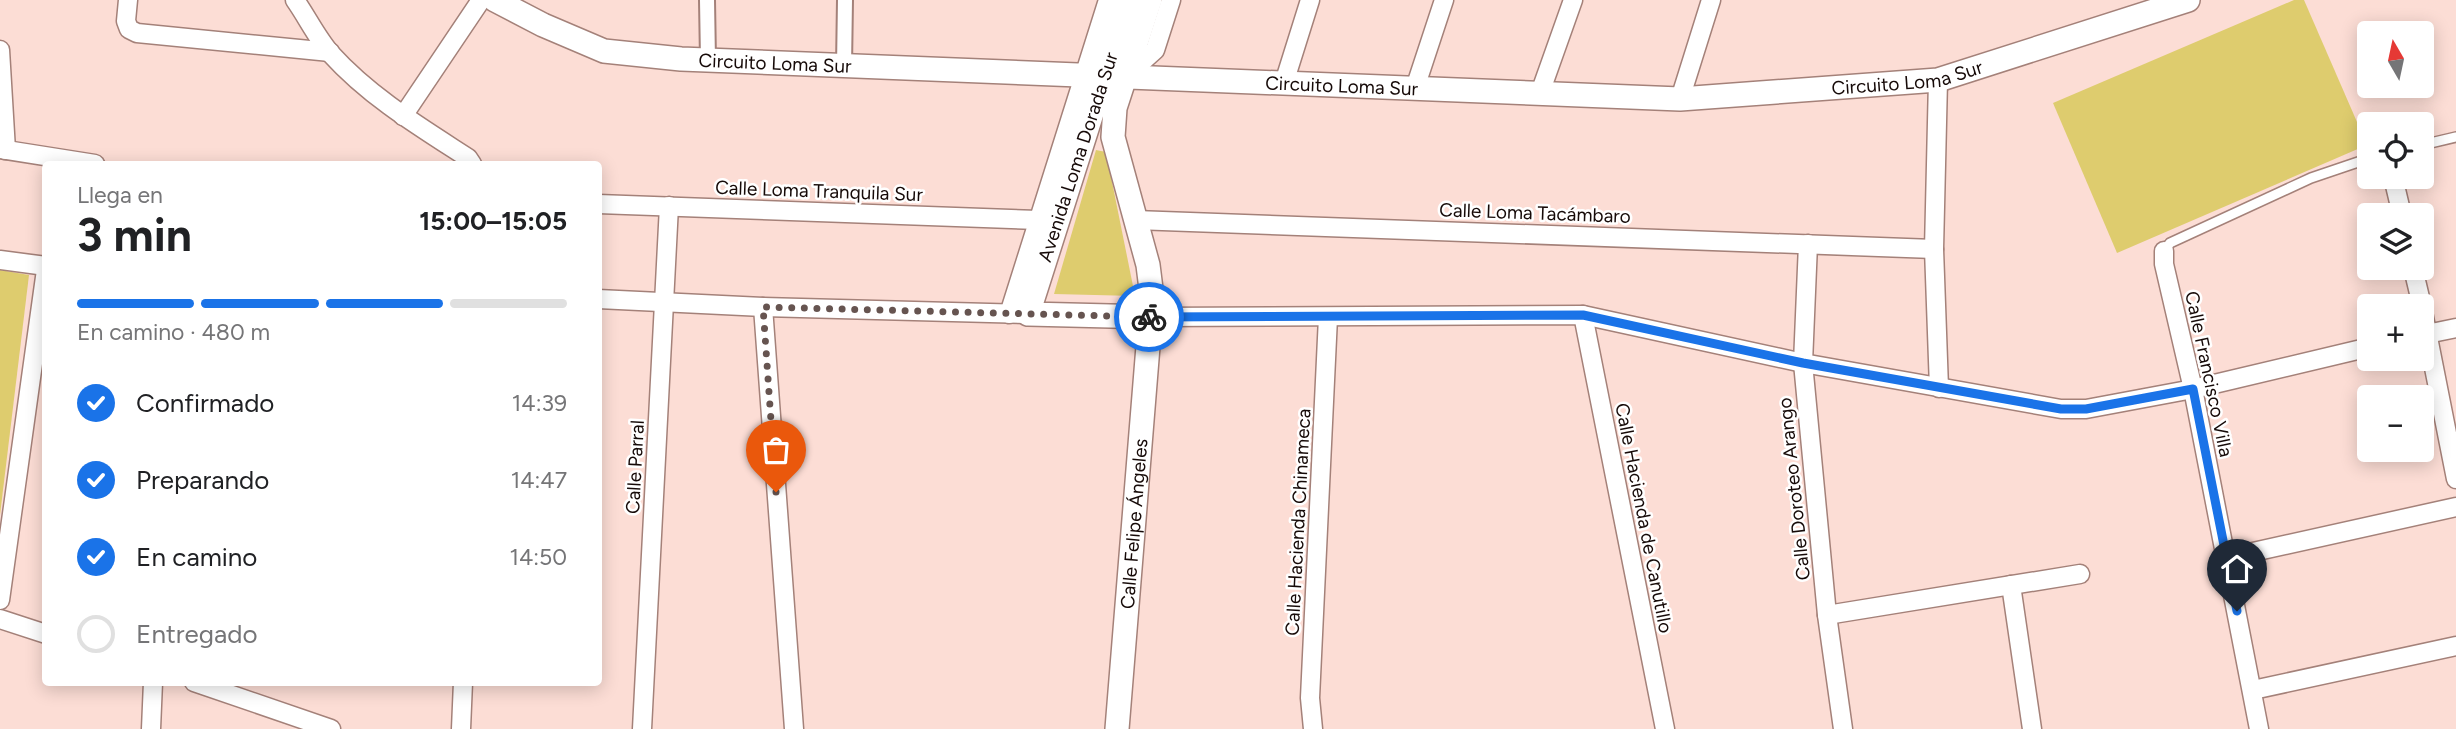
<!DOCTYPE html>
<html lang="es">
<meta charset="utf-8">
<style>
body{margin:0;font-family:Figtree,sans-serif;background:#f2f2f2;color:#202124;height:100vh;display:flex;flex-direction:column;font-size:26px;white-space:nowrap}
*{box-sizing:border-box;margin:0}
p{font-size:23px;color:#757577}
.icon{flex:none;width:38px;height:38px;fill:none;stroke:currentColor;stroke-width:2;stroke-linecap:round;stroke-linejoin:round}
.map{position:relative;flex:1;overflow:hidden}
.drawer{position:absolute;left:42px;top:161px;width:560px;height:525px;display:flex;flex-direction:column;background:#fff;border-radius:7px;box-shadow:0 4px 18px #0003}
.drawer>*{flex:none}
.needle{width:46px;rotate:351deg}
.fabs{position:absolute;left:2357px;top:21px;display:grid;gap:14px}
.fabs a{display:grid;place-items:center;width:77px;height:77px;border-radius:7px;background:#fff;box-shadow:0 4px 18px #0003;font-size:35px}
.pin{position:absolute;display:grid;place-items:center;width:60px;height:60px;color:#fff;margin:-72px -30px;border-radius:50% 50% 50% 0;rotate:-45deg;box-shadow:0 0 7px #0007}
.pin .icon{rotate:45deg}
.courier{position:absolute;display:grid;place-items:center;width:70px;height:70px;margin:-35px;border:5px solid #1a73e8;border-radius:50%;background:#fff;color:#222;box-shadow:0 2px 9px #0007}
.summary em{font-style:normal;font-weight:700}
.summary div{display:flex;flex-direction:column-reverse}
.summary{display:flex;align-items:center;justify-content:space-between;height:119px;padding:0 35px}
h1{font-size:46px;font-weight:700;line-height:52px}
.bar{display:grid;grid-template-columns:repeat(4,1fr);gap:10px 7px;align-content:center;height:84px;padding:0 35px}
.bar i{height:9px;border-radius:5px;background:#e0e0e0}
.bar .current{background:#1a73e8}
.bar p{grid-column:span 4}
ol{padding:0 35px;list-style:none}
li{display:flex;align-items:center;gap:21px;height:77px}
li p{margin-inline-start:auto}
li .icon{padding:7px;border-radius:50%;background:#1a73e8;color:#fff;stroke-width:4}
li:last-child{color:#757577}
li i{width:38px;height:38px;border:4px solid #e0e0e0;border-radius:50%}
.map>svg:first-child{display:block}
.green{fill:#decc6e}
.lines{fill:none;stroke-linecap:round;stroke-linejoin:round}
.service-casing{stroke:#a48179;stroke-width:12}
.pedestrian-casing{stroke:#a48179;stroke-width:18}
.minor-casing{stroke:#a48179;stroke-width:21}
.tertiary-casing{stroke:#a48179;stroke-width:26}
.service{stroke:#fff;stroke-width:9}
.pedestrian{stroke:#fff;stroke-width:14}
.minor{stroke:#fff;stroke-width:18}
.tertiary{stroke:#fff;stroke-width:23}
.done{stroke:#665450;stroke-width:7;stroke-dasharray:0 12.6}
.route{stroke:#1a73e8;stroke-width:9}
.labels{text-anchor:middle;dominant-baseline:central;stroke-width:5;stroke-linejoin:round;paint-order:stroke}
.street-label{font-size:19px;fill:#160a08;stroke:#fff}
</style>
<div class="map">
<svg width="2456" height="729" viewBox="0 0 2456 729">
<rect width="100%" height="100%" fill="#fcddd5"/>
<!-- green -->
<g class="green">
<polygon points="2294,0 2304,0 2367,145 2117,253 2053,103"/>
<polygon points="1096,150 1106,152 1135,296 1054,294"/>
<polygon points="0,270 29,275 0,515"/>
</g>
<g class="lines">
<defs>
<g id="service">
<polyline points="2422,145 2456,137"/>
<polyline points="2164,251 2170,243 2311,178 2370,158"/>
</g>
<g id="pedestrian">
<polyline points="707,0 708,60"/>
<polyline points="844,66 845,0"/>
</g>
<g id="minor">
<polyline points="128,0 126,21 129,29 137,33 330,52"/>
<path d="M295,0C307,17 317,38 331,54C370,97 420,127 468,158L472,164"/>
<polyline points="0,50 6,150"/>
<polyline points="1125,77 1155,50 1171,0"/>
<polyline points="1938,80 1934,249 1939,388"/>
<polyline points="1284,83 1310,0"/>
<polyline points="1415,88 1444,0"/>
<polyline points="1540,93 1573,0"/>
<polyline points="1680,99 1711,0"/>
<polyline points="403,116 481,0"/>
<polyline points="0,149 95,164"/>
<polyline points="2393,177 2402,215"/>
<polyline points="598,204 1038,220"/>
<polyline points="1135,220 1934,249"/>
<polyline points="1808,244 1803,363 1827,615 1843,729"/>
<polyline points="2164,251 2164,264 2193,389 2259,729"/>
<polyline points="0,260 46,266"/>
<polyline points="2413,268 2422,306"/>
<polyline points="598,299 763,307 1028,314"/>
<polyline points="763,307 794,729"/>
<polyline points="2422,307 2456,479"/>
<polyline points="1009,314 1108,0"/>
<polyline points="1583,315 1665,729"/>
<polyline points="1152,317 1583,315 1803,363 2061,409 2086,409 2193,389 2370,347"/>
<polyline points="2422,335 2456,328"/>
<polyline points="2226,558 2456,507"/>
<polyline points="2011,585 2032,729"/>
<polyline points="0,600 46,270"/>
<polyline points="1827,615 2080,574"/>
<polyline points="0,619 46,634"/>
<polyline points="194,682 331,729"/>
<polyline points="2253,690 2456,646"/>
<polyline points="151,729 153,682"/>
<polyline points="461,729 463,682"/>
<polyline points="642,729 669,206"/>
<polyline points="1313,729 1310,698 1328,317"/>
</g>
<g id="tertiary">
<path id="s1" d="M495,0L543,25L604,51L681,59L1680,99L1938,80L2188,0"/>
<polyline points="1128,0 1028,314 1152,317"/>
<path id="s2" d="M1117,729L1152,297L1148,265L1113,137L1115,108L1150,0"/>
</g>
</defs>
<!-- service casing -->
<use href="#service" class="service-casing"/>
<!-- pedestrian casing -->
<use href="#pedestrian" class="pedestrian-casing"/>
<!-- minor casing -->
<use href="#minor" class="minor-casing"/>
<!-- tertiary casing -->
<use href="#tertiary" class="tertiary-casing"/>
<!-- service -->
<use href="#service" class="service"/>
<!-- pedestrian -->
<use href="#pedestrian" class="pedestrian"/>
<!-- minor -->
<use href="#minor" class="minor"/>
<!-- tertiary -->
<use href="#tertiary" class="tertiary"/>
</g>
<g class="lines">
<!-- done -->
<polyline class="done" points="776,492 763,307 1149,317"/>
<!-- route -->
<polyline class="route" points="1149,317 1583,315 1803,363 2061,409 2086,409 2193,389 2237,611"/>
</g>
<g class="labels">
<!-- street labels -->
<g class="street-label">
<text stroke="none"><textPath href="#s1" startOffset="292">Circuito Loma Sur</textPath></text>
<text stroke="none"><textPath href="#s1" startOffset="1426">Circuito Loma Sur</textPath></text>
<text stroke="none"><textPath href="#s1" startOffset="859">Circuito Loma Sur</textPath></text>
<text transform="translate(1078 157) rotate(-72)">Avenida Loma Dorada Sur</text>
<text transform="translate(819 191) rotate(2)">Calle Loma Tranquila Sur</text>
<text transform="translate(1535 213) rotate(2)">Calle Loma Tacámbaro</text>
<text transform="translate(2209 374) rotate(78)">Calle Francisco Villa</text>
<text transform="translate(635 467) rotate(-87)">Calle Parral</text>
<text transform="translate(1794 489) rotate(-96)">Calle Doroteo Arango</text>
<text transform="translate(1644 518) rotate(79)">Calle Hacienda de Canutillo</text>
<text transform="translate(1298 522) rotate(-87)">Calle Hacienda Chinameca</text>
<text stroke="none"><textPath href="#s2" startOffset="206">Calle Felipe Ángeles</textPath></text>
</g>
</g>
</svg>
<div class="fabs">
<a><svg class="needle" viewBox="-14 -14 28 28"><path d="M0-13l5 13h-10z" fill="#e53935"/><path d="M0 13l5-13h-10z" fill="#757577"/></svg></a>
<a><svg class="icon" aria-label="locate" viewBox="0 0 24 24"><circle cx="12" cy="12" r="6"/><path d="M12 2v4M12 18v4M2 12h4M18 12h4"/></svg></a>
<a><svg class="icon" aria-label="layers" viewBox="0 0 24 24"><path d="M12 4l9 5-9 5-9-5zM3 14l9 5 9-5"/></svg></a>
<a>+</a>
<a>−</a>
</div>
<div class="pin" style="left:776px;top:492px;background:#ea580c"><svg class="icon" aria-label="bag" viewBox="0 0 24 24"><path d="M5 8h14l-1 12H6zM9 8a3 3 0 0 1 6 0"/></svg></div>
<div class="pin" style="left:2237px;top:611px;background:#1f2937"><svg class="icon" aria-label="home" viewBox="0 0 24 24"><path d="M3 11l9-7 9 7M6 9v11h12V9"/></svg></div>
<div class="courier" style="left:1149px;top:317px"><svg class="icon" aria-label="bike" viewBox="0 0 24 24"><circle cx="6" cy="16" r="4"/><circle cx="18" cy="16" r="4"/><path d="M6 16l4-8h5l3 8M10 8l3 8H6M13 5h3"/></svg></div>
<section class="drawer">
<div class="summary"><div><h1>3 min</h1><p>Llega en</p></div><em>15:00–15:05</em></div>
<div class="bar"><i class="current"></i><i class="current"></i><i class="current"></i><i></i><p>En camino · 480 m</p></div>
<ol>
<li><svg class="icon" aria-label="check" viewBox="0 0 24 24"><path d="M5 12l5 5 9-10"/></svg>Confirmado<p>14:39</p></li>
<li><svg class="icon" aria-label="check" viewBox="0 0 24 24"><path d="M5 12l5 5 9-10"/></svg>Preparando<p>14:47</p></li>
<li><svg class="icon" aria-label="check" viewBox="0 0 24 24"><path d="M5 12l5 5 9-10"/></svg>En camino<p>14:50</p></li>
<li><i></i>Entregado</li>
</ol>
</section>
</div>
